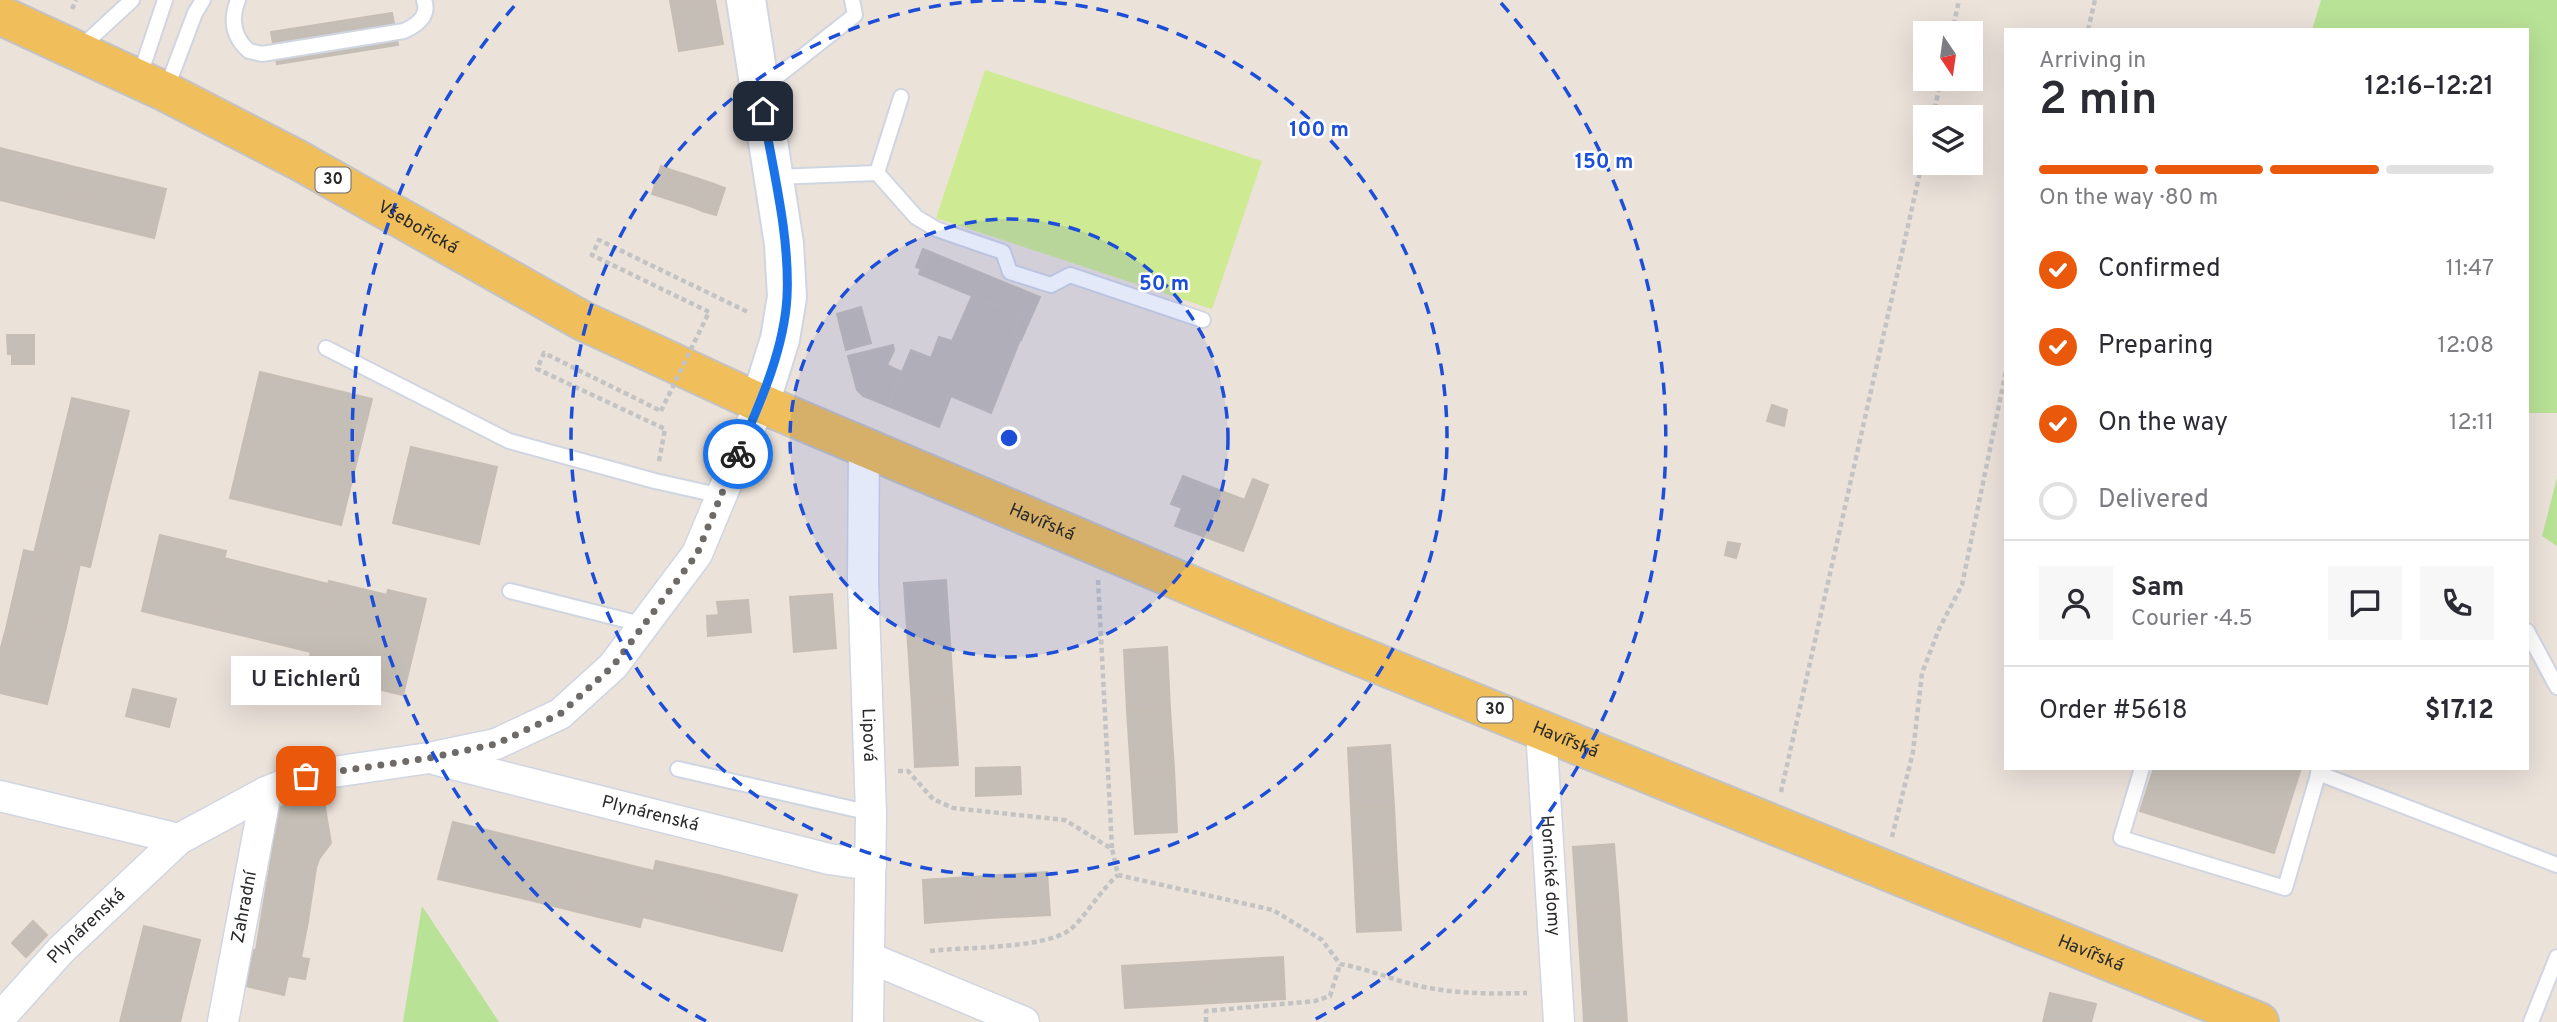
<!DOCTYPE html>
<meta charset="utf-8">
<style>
body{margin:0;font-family:Overpass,sans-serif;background:#f7f7f7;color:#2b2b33;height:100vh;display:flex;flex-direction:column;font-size:26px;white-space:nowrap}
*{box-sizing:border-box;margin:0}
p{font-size:23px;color:#7c7c81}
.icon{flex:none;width:38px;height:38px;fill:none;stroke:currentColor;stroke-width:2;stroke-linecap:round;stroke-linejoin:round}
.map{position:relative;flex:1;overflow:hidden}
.details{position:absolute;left:2004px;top:28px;width:525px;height:742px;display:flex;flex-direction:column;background:#fff;border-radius:0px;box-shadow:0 7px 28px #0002}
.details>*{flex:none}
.needle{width:46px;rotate:167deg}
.controls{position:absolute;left:1913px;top:21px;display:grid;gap:14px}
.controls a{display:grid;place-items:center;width:70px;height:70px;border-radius:0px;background:#fff;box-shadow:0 7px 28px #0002;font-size:35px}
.pin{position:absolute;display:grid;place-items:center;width:60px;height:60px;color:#fff;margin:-30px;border-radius:14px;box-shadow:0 4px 10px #0006}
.courier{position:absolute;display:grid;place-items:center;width:70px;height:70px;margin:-35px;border:5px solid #1a73e8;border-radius:50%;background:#fff;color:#222;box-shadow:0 2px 9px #0007}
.bubble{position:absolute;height:49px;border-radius:0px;background:#fff;box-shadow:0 7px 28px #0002;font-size:23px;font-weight:600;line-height:49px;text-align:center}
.summary em{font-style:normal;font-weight:600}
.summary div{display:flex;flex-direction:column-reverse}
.summary{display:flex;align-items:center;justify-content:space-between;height:119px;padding:0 35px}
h1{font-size:46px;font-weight:600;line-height:52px}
.bar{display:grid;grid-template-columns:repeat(4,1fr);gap:10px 7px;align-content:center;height:84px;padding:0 35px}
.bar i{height:9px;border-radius:5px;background:#e1e1e2}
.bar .active{background:#ea580c}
.bar p{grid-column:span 4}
.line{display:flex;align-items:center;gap:18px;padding:0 35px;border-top:2px solid #e1e1e2}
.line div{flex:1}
.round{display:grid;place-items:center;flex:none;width:74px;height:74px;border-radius:0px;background:#f7f7f7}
ol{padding:0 35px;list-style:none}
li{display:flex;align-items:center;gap:21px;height:77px}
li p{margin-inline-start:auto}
li .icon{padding:7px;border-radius:50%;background:#ea580c;color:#fff;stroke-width:4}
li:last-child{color:#7c7c81}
li i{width:38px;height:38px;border:4px solid #e1e1e2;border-radius:50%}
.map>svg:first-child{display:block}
.green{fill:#b8e296}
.pitch{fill:#ceea92}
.building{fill:#c4beb6;stroke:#c6beb4;stroke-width:2}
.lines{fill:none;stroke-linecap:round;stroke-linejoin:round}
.lane-casing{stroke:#d0d5e2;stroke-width:18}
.street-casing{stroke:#d0d5e2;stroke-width:33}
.secondary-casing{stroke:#d0d5e2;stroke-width:42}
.primary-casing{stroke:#c3c3c3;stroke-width:42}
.path{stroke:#c3c3c3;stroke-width:4.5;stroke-dasharray:5 3.5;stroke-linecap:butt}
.lane{stroke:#fff;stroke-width:14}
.street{stroke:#fff;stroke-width:30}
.secondary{stroke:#fff;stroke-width:38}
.primary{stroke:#f0be5a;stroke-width:38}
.path-bridge{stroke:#c3c3c3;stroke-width:4.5;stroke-dasharray:5 3.5;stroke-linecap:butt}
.done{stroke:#6d6a67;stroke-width:7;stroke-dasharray:0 12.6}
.route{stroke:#1a73e8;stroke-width:9}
.ring{fill:none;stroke:#1d4ed8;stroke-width:3.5;stroke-dasharray:12 9}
.labels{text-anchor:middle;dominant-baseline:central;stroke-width:5;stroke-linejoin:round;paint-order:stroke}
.shield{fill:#fff;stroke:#696969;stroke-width:2}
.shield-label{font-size:16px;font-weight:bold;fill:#292929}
.street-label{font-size:18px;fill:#292929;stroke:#fff}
.centre{fill:#1d4ed8;stroke:#fff;stroke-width:3.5}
.ring-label{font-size:21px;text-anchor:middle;font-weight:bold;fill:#1d4ed8;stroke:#fff;stroke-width:5;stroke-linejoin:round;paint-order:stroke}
</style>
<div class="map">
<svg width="2557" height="1022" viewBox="0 0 2557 1022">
<rect width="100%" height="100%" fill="#ebe2da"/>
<!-- green -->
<g class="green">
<polygon points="2321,0 2557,0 2557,413 2527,413 2527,30 2312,30"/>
<polygon points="2557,478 2557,546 2542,536"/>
<polygon points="422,906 499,1022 403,1022"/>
</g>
<!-- pitch -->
<polygon class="pitch" points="985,70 1262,161 1212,309 936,218"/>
<!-- building -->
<g class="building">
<polygon points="670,0 715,0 723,44 679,51"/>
<polygon points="392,13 398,45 277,64 271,32"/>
<polygon points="0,148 79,168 72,192 86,195 80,220 0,200"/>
<polygon points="661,166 674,171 665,198 652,194"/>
<polygon points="79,168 166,189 154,238 80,220 86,195 72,192"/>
<polygon points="674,171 687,175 677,202 665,198"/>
<polygon points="687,175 699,179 690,206 677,202"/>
<polygon points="699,179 711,183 702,211 690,206"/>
<polygon points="711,183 725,188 716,215 702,211"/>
<polygon points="923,249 928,251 921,269 916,267"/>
<polygon points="928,251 1040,297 1021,340 1012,337 1021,316 919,274"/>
<polygon points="972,296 1021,316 1012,337 1020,340 991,413 951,396 939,427 888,406 911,350 931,358 939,337 952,341"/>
<polygon points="861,307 871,343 846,350 837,314"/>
<polygon points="7,335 34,335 34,364 12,364 12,354 8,354"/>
<polygon points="893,345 894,350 887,365 902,372 888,406 863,396 857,390 848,356"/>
<polygon points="260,372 372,399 341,525 230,498"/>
<polygon points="72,398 129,411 109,489 53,476"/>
<polygon points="1772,405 1787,410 1784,426 1767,421"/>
<polygon points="411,447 497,467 479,544 393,523"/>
<polygon points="53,476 109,489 90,567 34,553"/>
<polygon points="1183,476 1245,500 1238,516 1254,523 1243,551 1175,526 1182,508 1171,504"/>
<polygon points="1253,479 1268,485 1254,523 1238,516"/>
<polygon points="160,535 226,551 207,627 142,611"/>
<polygon points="1728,542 1740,544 1736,558 1725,555"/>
<polygon points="24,550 80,564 66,627 37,620 33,635 6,629"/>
<polygon points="224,558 328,584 311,652 207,627"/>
<polygon points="946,580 950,642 908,644 904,583"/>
<polygon points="329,581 387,595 388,590 426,599 403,695 306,672"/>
<polygon points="832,594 836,648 794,652 790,597"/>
<polygon points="748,600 751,632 708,636 707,616 719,615 717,602"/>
<polygon points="37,620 66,627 47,704 0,693 0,651 6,629 33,635"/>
<polygon points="950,642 954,702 912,705 908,644"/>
<polygon points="1167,647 1170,709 1127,711 1124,650"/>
<polygon points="133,689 176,699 169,727 126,716"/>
<polygon points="954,702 958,765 915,767 912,705"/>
<polygon points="1170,709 1174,769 1131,772 1127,711"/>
<polygon points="1390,745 1394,806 1351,808 1348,748"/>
<polygon points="1020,767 1021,794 976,796 976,768"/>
<polygon points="2154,768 2301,768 2274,853 2140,811"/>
<polygon points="1174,769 1177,832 1135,834 1131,772"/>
<polygon points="323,796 331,843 319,859 316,868 271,860 279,809 287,802"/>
<polygon points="1394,806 1397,866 1354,868 1351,808"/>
<polygon points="453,822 515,837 508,865 523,869 517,897 438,879"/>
<polygon points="515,837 576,852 569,880 585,884 578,912 517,897 523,869 508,865"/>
<polygon points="1614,844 1619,907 1577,909 1573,847"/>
<polygon points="576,852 654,871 640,927 578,912 585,884 569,880"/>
<polygon points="271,860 316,868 308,921 262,913"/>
<polygon points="656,861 718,875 712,904 727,908 720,936 643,917"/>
<polygon points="1397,866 1401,930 1357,932 1354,868"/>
<polygon points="1047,872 1050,915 988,918 985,876"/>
<polygon points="718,875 797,895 782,951 720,936 727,908 712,904"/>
<polygon points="985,876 988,918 925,923 923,880"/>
<polygon points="1619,907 1623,967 1581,970 1577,909"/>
<polygon points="262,913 308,921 301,958 256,950"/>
<polygon points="33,921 47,935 26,957 12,943"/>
<polygon points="144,926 200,940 180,1022 120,1022"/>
<polygon points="254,950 309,959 305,979 288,976 284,995 246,986"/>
<polygon points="1283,957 1285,999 1197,1004 1196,984 1211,983 1210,961"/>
<polygon points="1210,961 1211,983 1196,984 1197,1004 1125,1008 1122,966"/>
<polygon points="1623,967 1627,1022 1584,1022 1581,970"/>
<polygon points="2050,993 2096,1004 2091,1022 2043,1022"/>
</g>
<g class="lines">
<defs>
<g id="lane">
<path d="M238,0C230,20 233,37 249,51L262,54L404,31C417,25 430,16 424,0"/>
<polyline points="79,49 132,0"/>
<polyline points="139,78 165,0"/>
<polyline points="764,87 855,15 852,0"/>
<polyline points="166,90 195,13 203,0"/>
<polyline points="877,173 916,217 936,229 1003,252 1010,272 1051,285 1070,275 1203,320"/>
<polyline points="775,177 877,173 901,97"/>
<polyline points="326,348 509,441 655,481 722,496"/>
<polyline points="510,591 645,625"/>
<polyline points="2527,631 2557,687"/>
<polyline points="2142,768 2121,838 2285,888 2320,768"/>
<polyline points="678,769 871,813"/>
<polyline points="2318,773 2557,865"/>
<polyline points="2531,1022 2557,957"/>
</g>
<g id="street">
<path id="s1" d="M864,448L863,579L871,813L868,1022"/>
<path id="s2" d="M1541,729L1559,1022"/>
<path id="s3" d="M437,760L829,859L871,865"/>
<polyline points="0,796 179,839"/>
<polyline points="870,958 1024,1022"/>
<path id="s4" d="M0,1018L61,950L179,839L266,792L306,776L429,758L496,744L560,714L613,666L697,554L760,403"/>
<path id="s5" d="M223,1022L266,792"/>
</g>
<polyline id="secondary" points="746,0 784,244 787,297 780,339 760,403"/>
<g id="primary">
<path id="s6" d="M0,15L166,92L298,160L583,321L760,403L1322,641L2259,1022"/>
</g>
</defs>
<!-- lane casing -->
<use href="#lane" class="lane-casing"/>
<!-- street casing -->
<use href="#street" class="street-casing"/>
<!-- secondary casing -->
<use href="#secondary" class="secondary-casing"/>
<!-- primary casing -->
<use href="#primary" class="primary-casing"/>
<!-- path -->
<g class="path">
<polyline points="72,9 76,0"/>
<polyline points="2088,30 2095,0"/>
<polyline points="1952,33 1959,0"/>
<polyline points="1933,117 1941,79"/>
<polyline points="709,312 592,255 599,240 750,313"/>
<polyline points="659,461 665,429 537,369 544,353 661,411"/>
<polyline points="1098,580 1112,848"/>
<path d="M898,771H908L933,799L953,808L1065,820L1112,849L1118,875L1273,910L1322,940L1340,964C1369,969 1395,981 1424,987C1459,994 1492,994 1527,993"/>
<polyline points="1781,792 1925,150"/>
<polyline points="1892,837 1913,752 1922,673 1939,629 1962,585 2006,371"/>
<path d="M930,951C964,947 1040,949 1068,931C1082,922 1100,890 1118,875"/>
<polyline points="1206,1022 1206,1011 1315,1001 1330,996 1340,964"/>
</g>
<!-- lane -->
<use href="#lane" class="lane"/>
<!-- street -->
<use href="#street" class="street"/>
<!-- secondary -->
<use href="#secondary" class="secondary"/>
<!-- primary -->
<use href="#primary" class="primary"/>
<!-- path-bridge -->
<polyline class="path-bridge" points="661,411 709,312"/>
</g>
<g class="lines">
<!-- done -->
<polyline class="done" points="306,776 429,758 496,744 560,714 613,666 697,554 738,454"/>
<!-- route -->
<path class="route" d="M738,454C759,405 784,351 787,297C790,236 773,171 763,111"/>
</g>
<!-- distance rings -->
<circle cx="1009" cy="438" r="219" fill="#1d4ed8" fill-opacity=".12"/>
<g class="ring">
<circle cx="1009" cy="438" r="219"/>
<path d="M1013 0A438 438 0 1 1 1005 0"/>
<path d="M706 1021A657 657 0 0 1 517 3M1501 3A657 657 0 0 1 1312 1021"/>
</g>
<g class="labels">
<!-- shield labels -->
<g class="shield">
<rect x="315.5" y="167.5" width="35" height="25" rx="5"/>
<rect x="1477.5" y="697.5" width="35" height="25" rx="5"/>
</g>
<g class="shield-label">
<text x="333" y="180">30</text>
<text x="1495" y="710">30</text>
</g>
<!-- street labels -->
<g class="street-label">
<text stroke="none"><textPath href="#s6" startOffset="469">Všebořická</textPath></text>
<text stroke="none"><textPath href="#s6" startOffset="1160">Havířská</textPath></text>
<text stroke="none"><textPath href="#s1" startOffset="287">Lipová</textPath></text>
<text stroke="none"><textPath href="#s6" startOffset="1727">Havířská</textPath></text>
<text stroke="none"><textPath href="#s3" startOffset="220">Plynárenská</textPath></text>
<text stroke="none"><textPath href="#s2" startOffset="147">Hornické domy</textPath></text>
<text stroke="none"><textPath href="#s5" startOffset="117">Zahradní</textPath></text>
<text stroke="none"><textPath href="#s4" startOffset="126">Plynárenská</textPath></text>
<text stroke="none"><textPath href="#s6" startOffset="2294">Havířská</textPath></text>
</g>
</g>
<circle cx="1009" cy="438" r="10" class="centre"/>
<g class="ring-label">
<text x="1319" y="136">100 m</text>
<text x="1604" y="168">150 m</text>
<text x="1164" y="290">50 m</text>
</g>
</svg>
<div class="controls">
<a><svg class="needle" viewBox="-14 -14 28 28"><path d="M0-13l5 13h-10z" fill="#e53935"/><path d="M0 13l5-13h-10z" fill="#7c7c81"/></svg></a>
<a><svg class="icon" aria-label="layers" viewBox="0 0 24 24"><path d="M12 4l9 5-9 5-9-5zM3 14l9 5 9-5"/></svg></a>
</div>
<div class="pin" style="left:306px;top:776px;background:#ea580c"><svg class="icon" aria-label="bag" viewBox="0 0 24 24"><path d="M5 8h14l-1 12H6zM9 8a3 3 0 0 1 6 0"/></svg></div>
<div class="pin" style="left:763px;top:111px;background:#1f2937"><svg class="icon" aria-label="home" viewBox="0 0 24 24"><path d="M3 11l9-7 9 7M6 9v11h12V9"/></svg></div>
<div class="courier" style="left:738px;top:454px"><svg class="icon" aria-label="bike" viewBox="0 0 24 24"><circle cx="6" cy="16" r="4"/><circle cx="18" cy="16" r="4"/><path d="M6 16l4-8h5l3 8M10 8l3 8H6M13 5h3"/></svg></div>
<div class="bubble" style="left:231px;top:656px;width:150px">U Eichlerů</div>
<section class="details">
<div class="summary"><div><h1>2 min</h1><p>Arriving in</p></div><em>12:16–12:21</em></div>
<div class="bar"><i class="active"></i><i class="active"></i><i class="active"></i><i></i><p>On the way · 80 m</p></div>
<ol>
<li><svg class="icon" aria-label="check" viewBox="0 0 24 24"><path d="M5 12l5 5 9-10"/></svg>Confirmed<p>11:47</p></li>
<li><svg class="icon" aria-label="check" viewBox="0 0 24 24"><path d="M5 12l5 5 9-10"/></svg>Preparing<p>12:08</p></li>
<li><svg class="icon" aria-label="check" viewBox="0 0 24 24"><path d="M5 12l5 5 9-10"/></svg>On the way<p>12:11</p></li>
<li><i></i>Delivered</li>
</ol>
<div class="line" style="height:126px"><a class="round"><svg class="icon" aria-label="person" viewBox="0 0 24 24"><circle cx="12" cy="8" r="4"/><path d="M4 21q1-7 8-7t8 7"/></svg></a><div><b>Sam</b><p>Courier · 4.5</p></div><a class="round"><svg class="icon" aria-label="chat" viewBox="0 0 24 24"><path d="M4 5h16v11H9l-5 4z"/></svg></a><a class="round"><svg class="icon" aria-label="phone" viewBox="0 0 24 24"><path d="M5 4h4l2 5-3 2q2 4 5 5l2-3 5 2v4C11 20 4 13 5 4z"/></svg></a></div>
<div class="line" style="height:91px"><div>Order #5618</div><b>$17.12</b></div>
</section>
</div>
